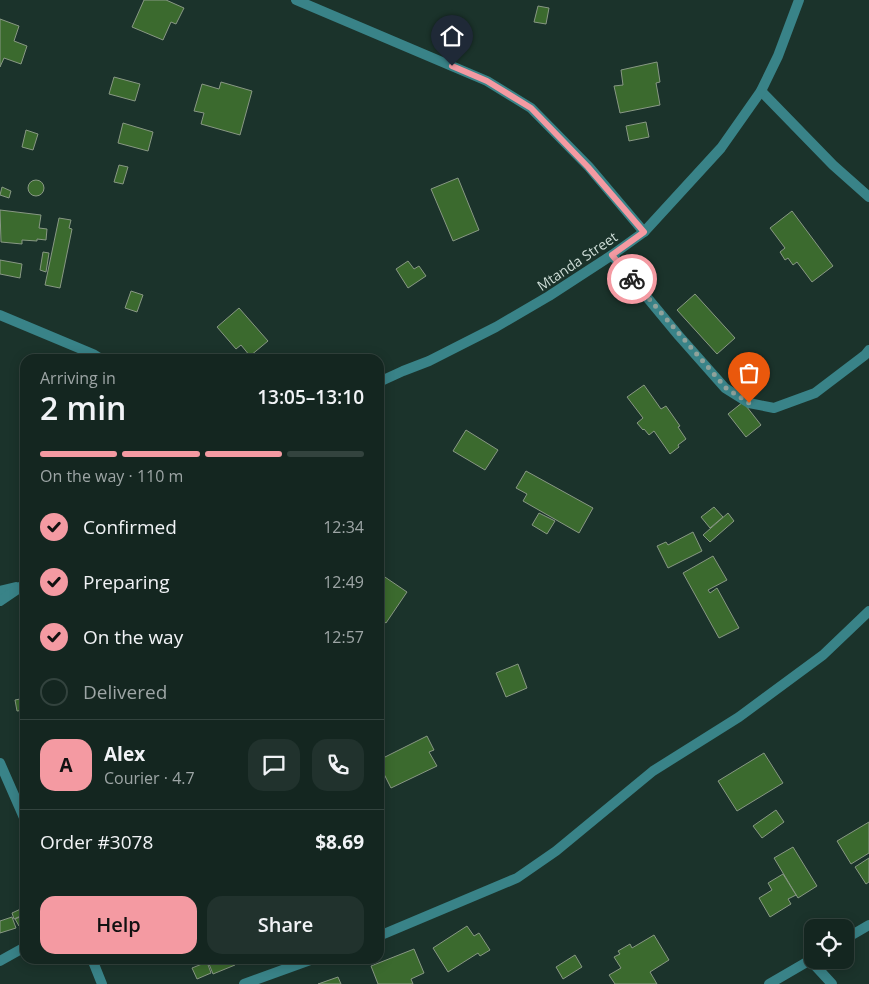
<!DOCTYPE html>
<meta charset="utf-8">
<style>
body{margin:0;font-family:"Open Sans",sans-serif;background:#21322d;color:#f1f3f6;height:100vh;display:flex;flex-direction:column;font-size:19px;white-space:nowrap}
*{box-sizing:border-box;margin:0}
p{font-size:16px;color:#9da5a5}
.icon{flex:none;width:28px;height:28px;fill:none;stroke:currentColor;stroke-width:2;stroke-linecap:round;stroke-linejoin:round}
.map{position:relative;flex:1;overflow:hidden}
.panel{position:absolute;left:20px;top:354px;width:364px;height:610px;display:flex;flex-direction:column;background:#142620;border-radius:15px;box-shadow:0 2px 12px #0003,0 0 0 1px #33433e}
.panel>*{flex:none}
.fabs{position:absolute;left:804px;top:919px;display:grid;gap:10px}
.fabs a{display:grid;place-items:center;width:50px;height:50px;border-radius:10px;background:#142620;box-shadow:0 2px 12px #0003,0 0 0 1px #33433e;font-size:25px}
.pin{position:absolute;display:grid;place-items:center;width:42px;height:42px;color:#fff;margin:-51px -21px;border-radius:50% 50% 50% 0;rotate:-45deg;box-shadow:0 0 5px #0007}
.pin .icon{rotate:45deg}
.courier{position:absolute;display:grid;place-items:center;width:50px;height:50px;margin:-25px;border:4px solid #f49aa2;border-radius:50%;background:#fff;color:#222;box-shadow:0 1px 6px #0007}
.head em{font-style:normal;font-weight:600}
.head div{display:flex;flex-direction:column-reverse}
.head{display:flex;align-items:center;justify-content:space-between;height:85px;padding:0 20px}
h1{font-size:32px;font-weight:600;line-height:38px}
.bar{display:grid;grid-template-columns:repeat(4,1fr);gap:8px 5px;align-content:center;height:60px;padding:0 20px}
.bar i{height:6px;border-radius:4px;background:#33433e}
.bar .on{background:#f49aa2}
.bar p{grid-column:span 4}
.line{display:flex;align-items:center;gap:12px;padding:0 20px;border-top:1px solid #33433e}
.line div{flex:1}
.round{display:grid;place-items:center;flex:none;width:52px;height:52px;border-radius:15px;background:#21322d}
ol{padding:0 20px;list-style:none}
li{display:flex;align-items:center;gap:15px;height:55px}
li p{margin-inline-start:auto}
li .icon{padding:5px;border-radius:50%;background:#f49aa2;color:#111;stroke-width:4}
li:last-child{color:#9da5a5}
li i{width:28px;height:28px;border:2px solid #33433e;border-radius:50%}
.action{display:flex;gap:10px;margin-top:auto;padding:10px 20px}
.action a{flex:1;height:58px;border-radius:15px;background:#f49aa2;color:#111;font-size:20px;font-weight:600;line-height:58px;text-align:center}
.action a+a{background:#21322d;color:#f1f3f6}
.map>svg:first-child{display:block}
.building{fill:#3b6a2e;stroke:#889884}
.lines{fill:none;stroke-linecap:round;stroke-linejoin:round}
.minor{stroke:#398388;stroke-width:10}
.done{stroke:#8fa29b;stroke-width:5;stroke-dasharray:0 9}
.route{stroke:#f49aa2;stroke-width:6}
.labels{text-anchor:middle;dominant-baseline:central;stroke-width:4;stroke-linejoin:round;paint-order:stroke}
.street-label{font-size:14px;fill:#ceddd7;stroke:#1b332b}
</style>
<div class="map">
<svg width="869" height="984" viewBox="0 0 869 984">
<rect width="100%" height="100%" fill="#1b332b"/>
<!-- building -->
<g class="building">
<polygon points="144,0 166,0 184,8 176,24 171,22 163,40 132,27"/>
<polygon points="538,6 549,8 546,24 534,22"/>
<polygon points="0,19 19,26 14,41 27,46 21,64 4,58 0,67"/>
<polygon points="657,62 660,82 656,83 660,105 620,113 614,86 623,85 621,70"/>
<polygon points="114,77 140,84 135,101 109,94"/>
<polygon points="221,82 252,91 240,135 201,124 204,113 194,111 202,84 219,89"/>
<polygon points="646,122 649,137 629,141 626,126"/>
<polygon points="123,123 153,132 148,151 118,143"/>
<polygon points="26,130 38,134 33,150 22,147"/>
<polygon points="119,165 128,167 123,184 114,182"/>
<polygon points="458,178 479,230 453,241 431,189"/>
<circle cx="36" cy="188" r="8"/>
<polygon points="2,187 11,191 9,198 0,195"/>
<polygon points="0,210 41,215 39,228 47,229 46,240 37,239 37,241 22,240 22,244 1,242"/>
<polygon points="792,211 833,266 812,282 797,262 793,265 788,258 785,260 780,252 785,248 770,228"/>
<polygon points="59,218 71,220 69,228 72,229 60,288 45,285"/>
<polygon points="43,252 49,253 46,272 40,270"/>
<polygon points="0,260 22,264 20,278 0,274"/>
<polygon points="408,261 414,269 419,266 426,276 408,288 396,269"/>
<polygon points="131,291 143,295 137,312 125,308"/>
<polygon points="695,294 735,338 717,354 677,310"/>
<polygon points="239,308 268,341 250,356 241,345 236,349 217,327"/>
<polygon points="751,373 756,379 745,389 740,382"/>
<polygon points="644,385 661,409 666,406 680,426 678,427 686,439 678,445 679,447 670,454 654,431 649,435 644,429 643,430 637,423 643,418 627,397"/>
<polygon points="743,402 761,425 746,437 728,414"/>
<polygon points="466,430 498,450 485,470 453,451"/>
<polygon points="526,471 593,508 579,533 523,501 527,494 516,488"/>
<polygon points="714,507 723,517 710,528 701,517"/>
<polygon points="539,513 555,521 547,534 532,525"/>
<polygon points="728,513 734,521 710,542 703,535"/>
<polygon points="693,532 702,551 668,568 657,546 666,542 668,545"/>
<polygon points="713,556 727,580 708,590 710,593 717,588 739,628 719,638 683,573"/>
<polygon points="379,573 407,592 386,623 379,618"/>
<polygon points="518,664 527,688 506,697 496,673"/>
<polygon points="25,698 25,710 17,711 15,700"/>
<polygon points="427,736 434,750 429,752 437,766 391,788 384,774 379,776 379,760"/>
<polygon points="764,753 783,783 737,811 718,781"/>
<polygon points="776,810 784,822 762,838 753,826"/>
<polygon points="869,822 869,853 851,864 837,841"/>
<polygon points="793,847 817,886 798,898 774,858"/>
<polygon points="869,858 869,882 866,884 855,867"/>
<polygon points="783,874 796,895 788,899 791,904 770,917 759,898 772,890 768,883"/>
<polygon points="25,907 25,914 14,919 12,913"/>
<polygon points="25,915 25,923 19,926 15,919"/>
<polygon points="12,917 16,928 0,933 0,921"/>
<polygon points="467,926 474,936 479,933 490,950 480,956 478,953 448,972 433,948"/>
<polygon points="654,935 669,960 650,972 657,984 615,984 609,975 621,968 614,957 620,954 618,951 630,944 632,948"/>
<polygon points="414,949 424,973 411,979 413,984 378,984 371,966"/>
<polygon points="575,955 582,967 563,979 556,967"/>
<polygon points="207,959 232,959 235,965 213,974"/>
<polygon points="207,962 211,973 197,979 192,968"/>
<polygon points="338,977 341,984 318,984"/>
</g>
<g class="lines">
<!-- minor -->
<g class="minor">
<polyline points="296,0 487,81 531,108 589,167 644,232"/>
<polyline points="761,91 833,165 869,197"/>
<polyline points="612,255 679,336 725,388 749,403 774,408 815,393 865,355 869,350"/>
<polyline points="0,315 93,354 101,359"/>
<polyline points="379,382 403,371 429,361 496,327 549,296 612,255 644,232 721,148 761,91 778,56 799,0"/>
<polyline points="0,591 16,587"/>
<polyline points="0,601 25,584"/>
<polyline points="0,763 25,820"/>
<polyline points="379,936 517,878 556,851 653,771 739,717 823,655 869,611"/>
<polyline points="845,939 869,925"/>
<polyline points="92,959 102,984"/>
<polyline points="810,960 832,984"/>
<polyline points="0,961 25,947"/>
<polyline points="244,984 313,959"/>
<polyline points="769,984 812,959"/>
</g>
</g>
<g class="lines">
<!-- done -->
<polyline class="done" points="632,279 726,388 749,403"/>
<!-- route -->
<polyline class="route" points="452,66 487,81 531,108 588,167 644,232 612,255 632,279"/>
</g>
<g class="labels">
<!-- street labels -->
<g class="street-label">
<text transform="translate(577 261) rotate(-34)">Mtanda Street</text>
</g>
</g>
</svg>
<div class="fabs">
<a><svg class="icon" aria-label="locate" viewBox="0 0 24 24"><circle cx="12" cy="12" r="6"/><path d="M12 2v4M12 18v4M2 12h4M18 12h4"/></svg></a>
</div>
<div class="pin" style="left:749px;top:403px;background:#ea580c"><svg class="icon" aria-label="bag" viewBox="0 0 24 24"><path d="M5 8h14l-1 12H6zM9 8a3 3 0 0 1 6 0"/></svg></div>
<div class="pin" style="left:452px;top:66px;background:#1f2937"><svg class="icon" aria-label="home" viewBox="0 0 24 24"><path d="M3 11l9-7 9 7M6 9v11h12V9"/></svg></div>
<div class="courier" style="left:632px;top:279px"><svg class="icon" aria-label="bike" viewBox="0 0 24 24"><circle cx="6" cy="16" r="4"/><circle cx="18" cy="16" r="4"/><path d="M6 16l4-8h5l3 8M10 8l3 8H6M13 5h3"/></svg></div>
<section class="panel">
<div class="head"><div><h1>2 min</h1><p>Arriving in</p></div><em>13:05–13:10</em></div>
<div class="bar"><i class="on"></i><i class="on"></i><i class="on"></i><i></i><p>On the way · 110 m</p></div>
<ol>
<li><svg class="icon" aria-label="check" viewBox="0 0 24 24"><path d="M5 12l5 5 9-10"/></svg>Confirmed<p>12:34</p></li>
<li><svg class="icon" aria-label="check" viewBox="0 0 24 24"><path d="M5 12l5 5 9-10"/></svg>Preparing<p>12:49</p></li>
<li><svg class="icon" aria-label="check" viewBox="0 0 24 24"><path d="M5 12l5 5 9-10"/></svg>On the way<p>12:57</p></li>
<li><i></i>Delivered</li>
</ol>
<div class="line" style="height:90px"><b class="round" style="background:#f49aa2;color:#111">A</b><div><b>Alex</b><p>Courier · 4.7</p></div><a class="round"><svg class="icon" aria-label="chat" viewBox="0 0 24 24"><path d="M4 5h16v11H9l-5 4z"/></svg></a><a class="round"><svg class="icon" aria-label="phone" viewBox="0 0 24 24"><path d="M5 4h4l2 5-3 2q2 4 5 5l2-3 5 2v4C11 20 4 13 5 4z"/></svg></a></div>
<div class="line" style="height:65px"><div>Order #3078</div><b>$8.69</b></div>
<div class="action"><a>Help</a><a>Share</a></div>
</section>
</div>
